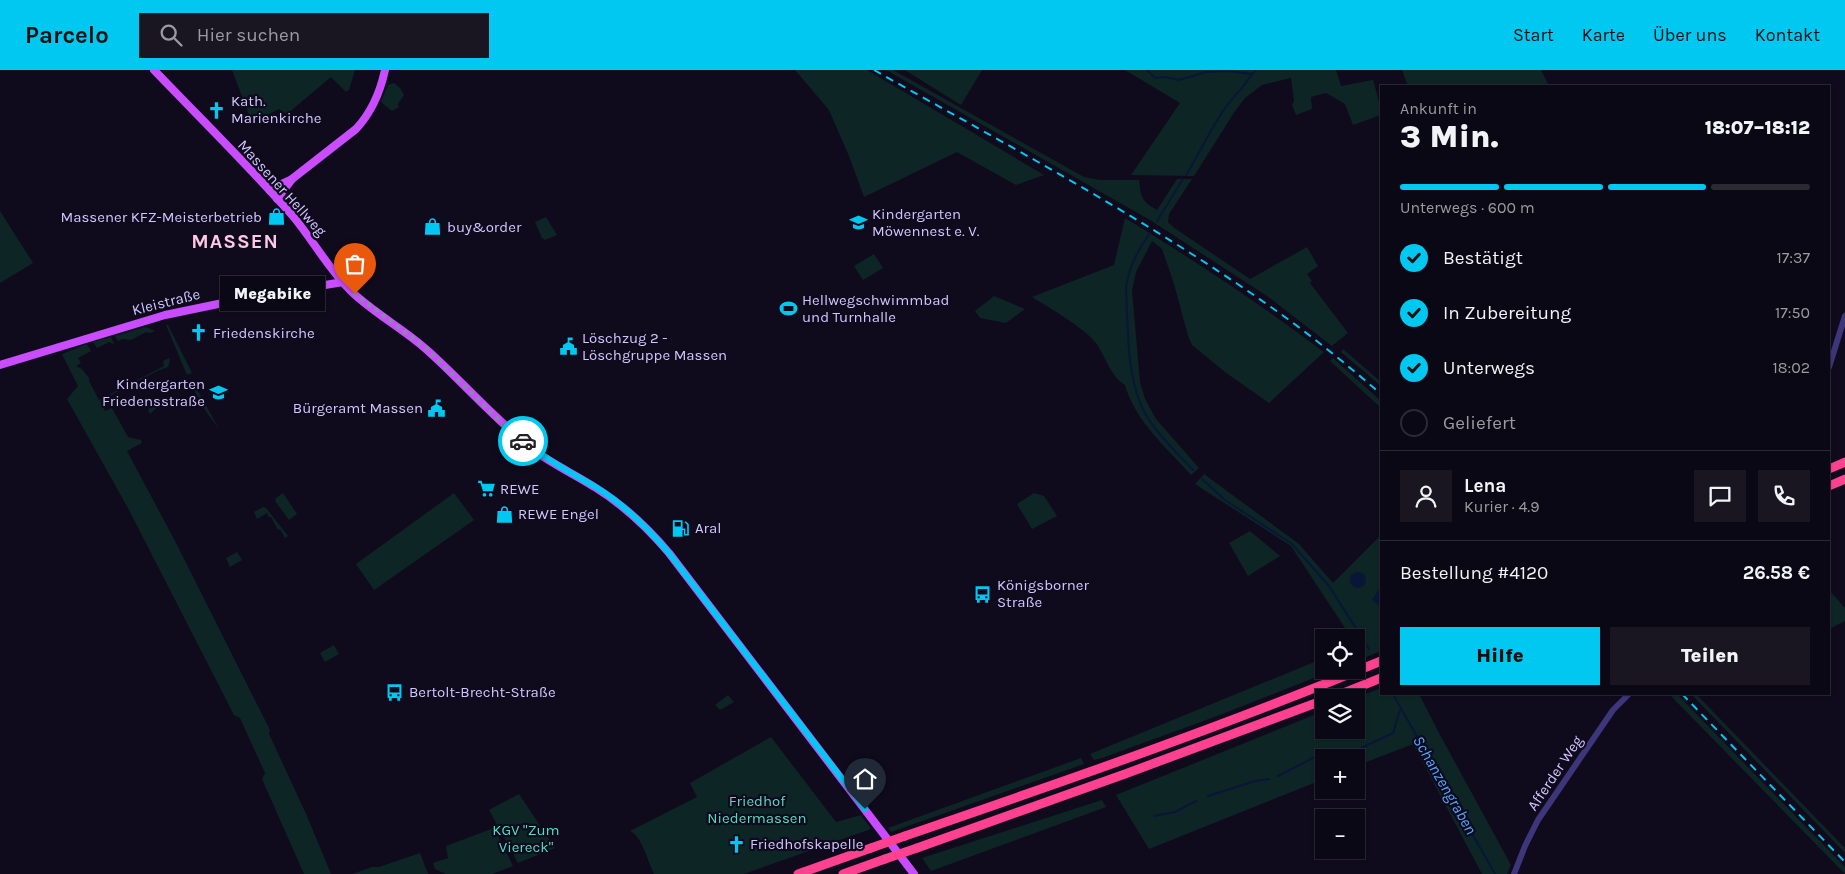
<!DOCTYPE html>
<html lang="de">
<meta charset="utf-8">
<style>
body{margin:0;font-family:Karla,sans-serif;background:#191622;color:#f1f3f6;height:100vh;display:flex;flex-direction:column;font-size:19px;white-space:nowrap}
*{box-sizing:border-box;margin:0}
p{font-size:16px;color:#9a9aa0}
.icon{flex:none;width:28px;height:28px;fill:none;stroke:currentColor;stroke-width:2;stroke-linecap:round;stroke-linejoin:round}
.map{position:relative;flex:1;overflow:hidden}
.side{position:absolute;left:1380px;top:15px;width:450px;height:610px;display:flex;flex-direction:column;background:#0b0815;border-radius:0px;box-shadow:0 1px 4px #0004,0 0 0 1px #2b2934}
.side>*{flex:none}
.buttons{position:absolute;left:1315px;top:559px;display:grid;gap:10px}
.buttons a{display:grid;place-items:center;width:50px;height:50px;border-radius:0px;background:#0b0815;box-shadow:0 1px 4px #0004,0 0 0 1px #2b2934;font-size:25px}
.pin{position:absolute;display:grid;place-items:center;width:42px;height:42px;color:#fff;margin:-51px -21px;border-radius:50% 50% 50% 0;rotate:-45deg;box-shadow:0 0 5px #0007}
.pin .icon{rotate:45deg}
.courier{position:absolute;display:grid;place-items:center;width:50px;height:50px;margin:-25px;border:4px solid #01c8f1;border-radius:50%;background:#fff;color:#222;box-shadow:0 1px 6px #0007}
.bubble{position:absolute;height:35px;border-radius:0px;background:#0b0815;box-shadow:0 1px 4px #0004,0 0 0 1px #2b2934;font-size:16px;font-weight:800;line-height:35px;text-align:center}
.headline em{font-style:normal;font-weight:800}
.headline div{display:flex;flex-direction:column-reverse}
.headline{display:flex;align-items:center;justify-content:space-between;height:85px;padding:0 20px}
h1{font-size:32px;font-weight:800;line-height:38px}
.bar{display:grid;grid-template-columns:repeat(4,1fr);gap:8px 5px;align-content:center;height:60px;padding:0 20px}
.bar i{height:6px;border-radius:4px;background:#2b2934}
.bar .selected{background:#01c8f1}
.bar p{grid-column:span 4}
.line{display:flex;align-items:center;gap:12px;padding:0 20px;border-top:1px solid #2b2934}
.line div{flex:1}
.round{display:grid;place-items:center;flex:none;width:52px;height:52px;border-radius:0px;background:#191622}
ol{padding:0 20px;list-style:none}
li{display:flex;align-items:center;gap:15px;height:55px}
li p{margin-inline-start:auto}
li .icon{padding:5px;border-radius:50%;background:#01c8f1;color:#111;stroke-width:4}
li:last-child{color:#9a9aa0}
li i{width:28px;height:28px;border:2px solid #2b2934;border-radius:50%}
.action{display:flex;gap:10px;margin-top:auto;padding:10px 20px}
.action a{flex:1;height:58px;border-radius:0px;background:#01c8f1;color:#111;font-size:20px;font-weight:800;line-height:58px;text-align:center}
.action a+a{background:#191622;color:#f1f3f6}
header{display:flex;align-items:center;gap:30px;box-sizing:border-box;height:70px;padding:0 25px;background:#01c8f1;color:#111}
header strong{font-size:24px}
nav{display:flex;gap:28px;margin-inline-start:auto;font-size:18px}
.search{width:350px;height:45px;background:#191622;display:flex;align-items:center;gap:12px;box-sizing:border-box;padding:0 18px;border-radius:0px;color:#9a9aa0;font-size:19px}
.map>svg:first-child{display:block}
.green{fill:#0e2526}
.water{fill:#081638}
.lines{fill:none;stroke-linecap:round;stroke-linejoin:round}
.stream{stroke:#081638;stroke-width:2}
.minor{stroke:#3d367b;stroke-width:6}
.major{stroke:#c94dff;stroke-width:8}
.highway{stroke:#ff418f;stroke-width:9}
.rail{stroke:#01c8f1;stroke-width:2;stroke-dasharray:8 6;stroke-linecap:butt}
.highway-bridge{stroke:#ff418f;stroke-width:9}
.done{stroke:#8d85b0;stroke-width:5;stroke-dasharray:0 9}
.route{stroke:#01c8f1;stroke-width:6}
.labels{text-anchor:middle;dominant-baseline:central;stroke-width:4.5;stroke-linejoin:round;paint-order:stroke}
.poi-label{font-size:15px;fill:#d1c6ff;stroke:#0f0b1c;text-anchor:start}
.street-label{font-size:15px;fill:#d1c6ff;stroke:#0f0b1c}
.park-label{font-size:15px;fill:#54ddc5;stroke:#0f0b1c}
.water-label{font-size:16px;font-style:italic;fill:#54a4ff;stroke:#0f0b1c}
.district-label{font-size:20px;font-weight:bold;letter-spacing:1px;fill:#ffc8e7;stroke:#0f0b1c}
</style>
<header>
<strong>Parcelo</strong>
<div class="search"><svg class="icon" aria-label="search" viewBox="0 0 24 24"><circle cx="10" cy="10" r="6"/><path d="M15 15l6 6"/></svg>Hier suchen</div>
<nav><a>Start</a><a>Karte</a><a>Über uns</a><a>Kontakt</a></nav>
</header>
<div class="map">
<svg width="1845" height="804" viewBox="0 0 1845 804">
<rect width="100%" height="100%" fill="#0f0b1c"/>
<!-- green -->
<g class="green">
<polygon points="232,0 355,0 349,20 346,22 331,7 287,44 279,39 252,53"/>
<polygon points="795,0 867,0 1044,105 1016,115 957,82 864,127 849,86 829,40"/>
<path d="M886,0H893L1084,107L1100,110H1139C1141,127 1141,131 1157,140L1177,109H1192L1169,144L1168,152L1173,157L1250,209L1307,177L1318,196L1307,204L1312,211L1310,213L1348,263L1332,276L1267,226L1150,150Z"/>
<polygon points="905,0 982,0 961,35"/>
<polygon points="1125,0 1336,0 1341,16 1373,10 1381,38 1381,45 1353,55 1345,34 1326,23 1311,27 1312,39 1296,45 1292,35 1294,31 1291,8 1262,15 1245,28 1235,41 1194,106 1131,105 1180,33"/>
<polygon points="1402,0 1541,0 1549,16 1408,16"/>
<polygon points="394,13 400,18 404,25 398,34 399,37 392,41 381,32 388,15"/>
<polygon points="0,141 33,193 0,213"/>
<polygon points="546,147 557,165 545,170 542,168 535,152"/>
<path d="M1125,148C1194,190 1260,234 1324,282L1269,333L1225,302L1192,275L1188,266L1174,214L1162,179L1152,171L1136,202L1132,220L1140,312L1145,329L1156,349L1199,398L1191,405C1167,378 1135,351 1125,315C1110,306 1106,287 1096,273C1083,257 1051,239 1032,227L1114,195Z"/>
<polygon points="874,184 883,198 863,210 854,196"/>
<polygon points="994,226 1025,239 1006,253 980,248 975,241"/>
<polygon points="166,255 168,255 192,303 187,305"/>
<polygon points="146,257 155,261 150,263 146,262 131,270 122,269 118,271 115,266"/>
<polygon points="111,267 114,274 109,272 97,278 93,272"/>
<polygon points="87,274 91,281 78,288 81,293 76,296 82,299 89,308 89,311 99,330 164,296 163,291 169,288 170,290 168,297 157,301 100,331 105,341 112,338 128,367 141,370 142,373 127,381 175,471 270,660 269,664 307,746 331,804 304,804 262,709 265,703 240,648 234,645 129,440 67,329 78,316 62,284"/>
<polygon points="1343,279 1381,312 1381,316 1341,282"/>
<polygon points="1333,288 1381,331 1381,338 1330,291"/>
<polygon points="192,310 219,359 205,340 189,311"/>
<polygon points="163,327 166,333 155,339 150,344 148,340 152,334"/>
<polygon points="1204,404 1299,474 1333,513 1381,465 1381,581 1356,591 1356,568 1351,567 1291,476 1195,414"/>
<polygon points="283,423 297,444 289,450 275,431 276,428"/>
<polygon points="454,423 474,450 374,520 356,494"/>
<polygon points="1034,423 1044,426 1057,446 1032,459 1017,434"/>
<polygon points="263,437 266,438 288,466 285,468 280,459 278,460 271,447 269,447 267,443 257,449 254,442"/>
<polygon points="1250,461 1280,486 1248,506 1229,473"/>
<polygon points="237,482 242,490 230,497 226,488"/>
<polygon points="1829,520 1845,538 1845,551 1829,559"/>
<polygon points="334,575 339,584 325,592 320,583"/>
<polygon points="1324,588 1324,600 1334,600 1217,646 1102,688 1094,690 1090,684"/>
<polygon points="1381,618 1381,624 1419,624 1439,663 1511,795 1507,804 1482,804 1413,674 1356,696 1356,688 1324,688 1324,709 1149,779 1116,725 1324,641 1324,660 1356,660 1356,628"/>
<polygon points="1669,624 1677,624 1845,797 1845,804"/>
<polygon points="1691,624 1696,624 1845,778 1845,783"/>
<polygon points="728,625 734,632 720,640 715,635"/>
<path d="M771,667L836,752L861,745L871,759L744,804H654C648,792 642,766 630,761L697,727L690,713Z"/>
<polygon points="1081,688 1084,694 891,762 888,758"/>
<polygon points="519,724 555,778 518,793 489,740"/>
<polygon points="1102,730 1106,737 931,801 922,788"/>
<polygon points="494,758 513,796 492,804 446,804 435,799 433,793 448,788 446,776"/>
<polygon points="420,783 428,804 352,804 372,797 379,797"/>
</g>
<!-- water -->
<g class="water">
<circle cx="1358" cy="510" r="8"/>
<polygon points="1381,516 1381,535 1380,536 1372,530"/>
</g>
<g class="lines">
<!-- stream -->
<g class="stream">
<polyline points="1147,0 1155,8 1165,7 1179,10 1206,2 1227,1 1252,4 1256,0"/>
<path d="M1186,105C1199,84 1209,62 1223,41C1231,28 1244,18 1252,4"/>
<polyline points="1157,151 1183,109"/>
<path d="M1150,163C1137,182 1130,194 1126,217C1128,256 1126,311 1146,345C1158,365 1177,383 1193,400"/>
<polyline points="1202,409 1225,430 1292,474 1329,516 1369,579"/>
<polyline points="1394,626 1495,804"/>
<polyline points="1345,679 1359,679 1393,663 1400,640"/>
<polyline points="1278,706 1313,688 1339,679"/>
<polyline points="1208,726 1255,711 1269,709"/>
<polyline points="1154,746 1175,742 1196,731"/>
</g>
<!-- minor -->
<g class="minor">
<polyline points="1829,297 1845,246"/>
<polyline points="1514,804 1525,776 1538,750 1613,640 1629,624"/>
</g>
<!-- major -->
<g class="major">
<path d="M154,0C200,48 248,95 292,145C313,170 329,200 352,222C375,244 404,259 427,280C464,313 496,351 535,381C554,395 576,405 596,418C625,436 647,457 669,483L914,804"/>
<path d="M270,121L277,116L292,109L356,59C372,42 380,23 385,0"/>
<polyline points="277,129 292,109"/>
<polyline points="0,295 165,245 247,228 343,212"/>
</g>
<!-- highway -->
<g class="highway">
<polyline points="1829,399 1845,392"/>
<polyline points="1829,416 1845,409"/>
<polyline points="1331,628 1381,608"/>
<path d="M905,766C1065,711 1225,656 1381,591"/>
<polyline points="917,778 1125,704 1324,630"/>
<polyline points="798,804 871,778"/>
<polyline points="843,804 885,789"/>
</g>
<!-- rail -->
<g class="rail">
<path d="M874,0C1007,75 1143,147 1268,235C1307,262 1345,293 1381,324"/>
<polyline points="1682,624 1845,792"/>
</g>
<!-- highway-bridge -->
<g class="highway-bridge">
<polyline points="871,778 905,766"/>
<polyline points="885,789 917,778"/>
</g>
</g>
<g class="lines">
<!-- done -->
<polyline class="done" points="355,224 426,278 508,359 523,371"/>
<!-- route -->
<path class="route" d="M523,371C547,390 568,401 594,416C624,434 647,457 669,483L865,739"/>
</g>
<!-- icons -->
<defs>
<symbol id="church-bare" viewBox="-9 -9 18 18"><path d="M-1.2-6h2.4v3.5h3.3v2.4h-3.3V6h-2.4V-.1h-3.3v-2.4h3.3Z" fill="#01c8f1" stroke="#0f0b1c" stroke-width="2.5" paint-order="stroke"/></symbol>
<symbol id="shop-bare" viewBox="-9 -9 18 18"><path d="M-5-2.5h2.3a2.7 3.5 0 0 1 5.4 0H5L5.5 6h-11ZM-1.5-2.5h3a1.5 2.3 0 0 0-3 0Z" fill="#01c8f1" stroke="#0f0b1c" stroke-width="2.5" paint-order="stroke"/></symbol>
<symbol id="school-bare" viewBox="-9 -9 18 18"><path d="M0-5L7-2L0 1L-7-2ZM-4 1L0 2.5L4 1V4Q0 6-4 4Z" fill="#01c8f1" stroke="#0f0b1c" stroke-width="2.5" paint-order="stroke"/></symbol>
<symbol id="stadium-bare" viewBox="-9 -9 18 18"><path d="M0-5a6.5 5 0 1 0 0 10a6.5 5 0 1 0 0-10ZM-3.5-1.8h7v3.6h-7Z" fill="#01c8f1" stroke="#0f0b1c" stroke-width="2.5" paint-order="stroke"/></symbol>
<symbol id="civic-bare" viewBox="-9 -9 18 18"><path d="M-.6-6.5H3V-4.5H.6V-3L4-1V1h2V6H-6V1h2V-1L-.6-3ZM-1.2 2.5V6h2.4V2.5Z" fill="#01c8f1" stroke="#0f0b1c" stroke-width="2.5" paint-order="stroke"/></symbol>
<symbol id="supermarket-bare" viewBox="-9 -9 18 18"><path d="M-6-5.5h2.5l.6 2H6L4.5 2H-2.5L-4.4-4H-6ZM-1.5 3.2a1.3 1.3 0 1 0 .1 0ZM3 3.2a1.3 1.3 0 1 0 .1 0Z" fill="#01c8f1" stroke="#0f0b1c" stroke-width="2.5" paint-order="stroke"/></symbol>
<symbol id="fuel-bare" viewBox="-9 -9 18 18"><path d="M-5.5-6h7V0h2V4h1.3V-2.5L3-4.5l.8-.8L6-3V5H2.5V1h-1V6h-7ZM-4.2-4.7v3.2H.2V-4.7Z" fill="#01c8f1" stroke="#0f0b1c" stroke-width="2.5" paint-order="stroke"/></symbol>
<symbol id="bus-bare" viewBox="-9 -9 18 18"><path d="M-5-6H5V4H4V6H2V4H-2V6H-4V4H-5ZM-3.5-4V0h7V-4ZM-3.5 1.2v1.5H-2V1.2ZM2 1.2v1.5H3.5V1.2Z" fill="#01c8f1" stroke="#0f0b1c" stroke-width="2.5" paint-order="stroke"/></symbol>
</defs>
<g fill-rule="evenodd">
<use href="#church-bare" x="204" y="28" width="25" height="25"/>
<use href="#shop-bare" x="264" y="134" width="25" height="25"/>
<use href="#school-bare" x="846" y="140" width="25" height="25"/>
<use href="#shop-bare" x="420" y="144" width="25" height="25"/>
<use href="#stadium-bare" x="776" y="226" width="25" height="25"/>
<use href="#church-bare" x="186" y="250" width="25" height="25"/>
<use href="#civic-bare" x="556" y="264" width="25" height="25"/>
<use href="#school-bare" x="206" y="310" width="25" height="25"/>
<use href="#civic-bare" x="424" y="326" width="25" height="25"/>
<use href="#supermarket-bare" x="474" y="406" width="25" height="25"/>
<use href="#shop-bare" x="492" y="432" width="25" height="25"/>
<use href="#fuel-bare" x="668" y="446" width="25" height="25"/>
<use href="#bus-bare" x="970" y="512" width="25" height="25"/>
<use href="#bus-bare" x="382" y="610" width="25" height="25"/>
<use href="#church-bare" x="724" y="762" width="25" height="25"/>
</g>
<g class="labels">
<!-- poi labels -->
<g class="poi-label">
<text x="231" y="31">Kath.<tspan x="231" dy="17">Marienkirche</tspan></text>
<text x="872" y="144">Kindergarten<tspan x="872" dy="17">Möwennest e. V.</tspan></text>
<text x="262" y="147" text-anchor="end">Massener KFZ-Meisterbetrieb</text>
<text x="447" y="157">buy&amp;order</text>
<text x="802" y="230">Hellwegschwimmbad<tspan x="802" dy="17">und Turnhalle</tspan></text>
<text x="213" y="263">Friedenskirche</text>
<text x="582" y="268">Löschzug 2 -<tspan x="582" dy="17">Löschgruppe Massen</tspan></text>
<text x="205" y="314" text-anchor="end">Kindergarten<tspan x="205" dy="17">Friedensstraße</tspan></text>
<text x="423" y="338" text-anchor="end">Bürgeramt Massen</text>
<text x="500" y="419">REWE</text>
<text x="518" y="444">REWE Engel</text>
<text x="695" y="458">Aral</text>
<text x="997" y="515">Königsborner<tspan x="997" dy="17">Straße</tspan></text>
<text x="409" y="622">Bertolt-Brecht-Straße</text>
<text x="750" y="774">Friedhofskapelle</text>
</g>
<!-- street labels -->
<g class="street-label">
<text transform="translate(282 118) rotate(48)">Massener Hellweg</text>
<text transform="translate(166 232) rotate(-14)">Kleistraße</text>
<text transform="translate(1555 703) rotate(-56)">Afferder Weg</text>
</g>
<!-- park labels -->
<g class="park-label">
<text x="757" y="731">Friedhof<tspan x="757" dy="17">Niedermassen</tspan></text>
<text x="526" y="760">KGV "Zum<tspan x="526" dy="17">Viereck"</tspan></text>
</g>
<!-- water labels -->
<g class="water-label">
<text transform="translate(1445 715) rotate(60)">Schanzengraben</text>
</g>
<!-- district labels -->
<g class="district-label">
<text x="235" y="171">MASSEN</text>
</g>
</g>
</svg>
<div class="buttons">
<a><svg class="icon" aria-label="locate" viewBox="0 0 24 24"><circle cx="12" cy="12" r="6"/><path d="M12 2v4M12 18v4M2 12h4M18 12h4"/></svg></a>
<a><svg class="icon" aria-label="layers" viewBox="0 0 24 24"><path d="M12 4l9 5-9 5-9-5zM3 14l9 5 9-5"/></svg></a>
<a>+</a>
<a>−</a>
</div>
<div class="pin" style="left:355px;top:224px;background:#ea580c"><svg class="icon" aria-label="bag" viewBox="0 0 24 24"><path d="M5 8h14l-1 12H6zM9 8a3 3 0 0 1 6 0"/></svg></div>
<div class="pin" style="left:865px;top:739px;background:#1f2937"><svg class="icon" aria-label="home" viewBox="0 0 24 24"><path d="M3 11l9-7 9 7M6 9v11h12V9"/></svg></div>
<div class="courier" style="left:523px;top:371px"><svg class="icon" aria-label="car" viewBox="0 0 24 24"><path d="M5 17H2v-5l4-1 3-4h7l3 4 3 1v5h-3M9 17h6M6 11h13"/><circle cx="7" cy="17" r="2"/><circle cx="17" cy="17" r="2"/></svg></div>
<div class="bubble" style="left:220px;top:206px;width:105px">Megabike</div>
<section class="side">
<div class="headline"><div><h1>3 Min.</h1><p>Ankunft in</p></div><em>18:07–18:12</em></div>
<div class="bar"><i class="selected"></i><i class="selected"></i><i class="selected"></i><i></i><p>Unterwegs · 600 m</p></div>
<ol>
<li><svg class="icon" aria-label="check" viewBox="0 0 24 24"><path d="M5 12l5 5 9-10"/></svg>Bestätigt<p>17:37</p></li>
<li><svg class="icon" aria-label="check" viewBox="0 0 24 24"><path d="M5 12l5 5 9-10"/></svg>In Zubereitung<p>17:50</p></li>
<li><svg class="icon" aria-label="check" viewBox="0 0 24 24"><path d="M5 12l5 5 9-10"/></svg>Unterwegs<p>18:02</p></li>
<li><i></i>Geliefert</li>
</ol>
<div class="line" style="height:90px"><a class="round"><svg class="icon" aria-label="person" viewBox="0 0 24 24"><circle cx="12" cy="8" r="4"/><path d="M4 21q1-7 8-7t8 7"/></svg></a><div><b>Lena</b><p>Kurier · 4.9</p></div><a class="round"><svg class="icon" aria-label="chat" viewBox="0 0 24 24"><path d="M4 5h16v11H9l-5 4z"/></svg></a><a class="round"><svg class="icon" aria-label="phone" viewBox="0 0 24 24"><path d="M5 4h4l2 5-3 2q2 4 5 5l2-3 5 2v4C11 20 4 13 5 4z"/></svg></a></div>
<div class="line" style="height:65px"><div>Bestellung #4120</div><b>26.58 €</b></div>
<div class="action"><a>Hilfe</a><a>Teilen</a></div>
</section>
</div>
